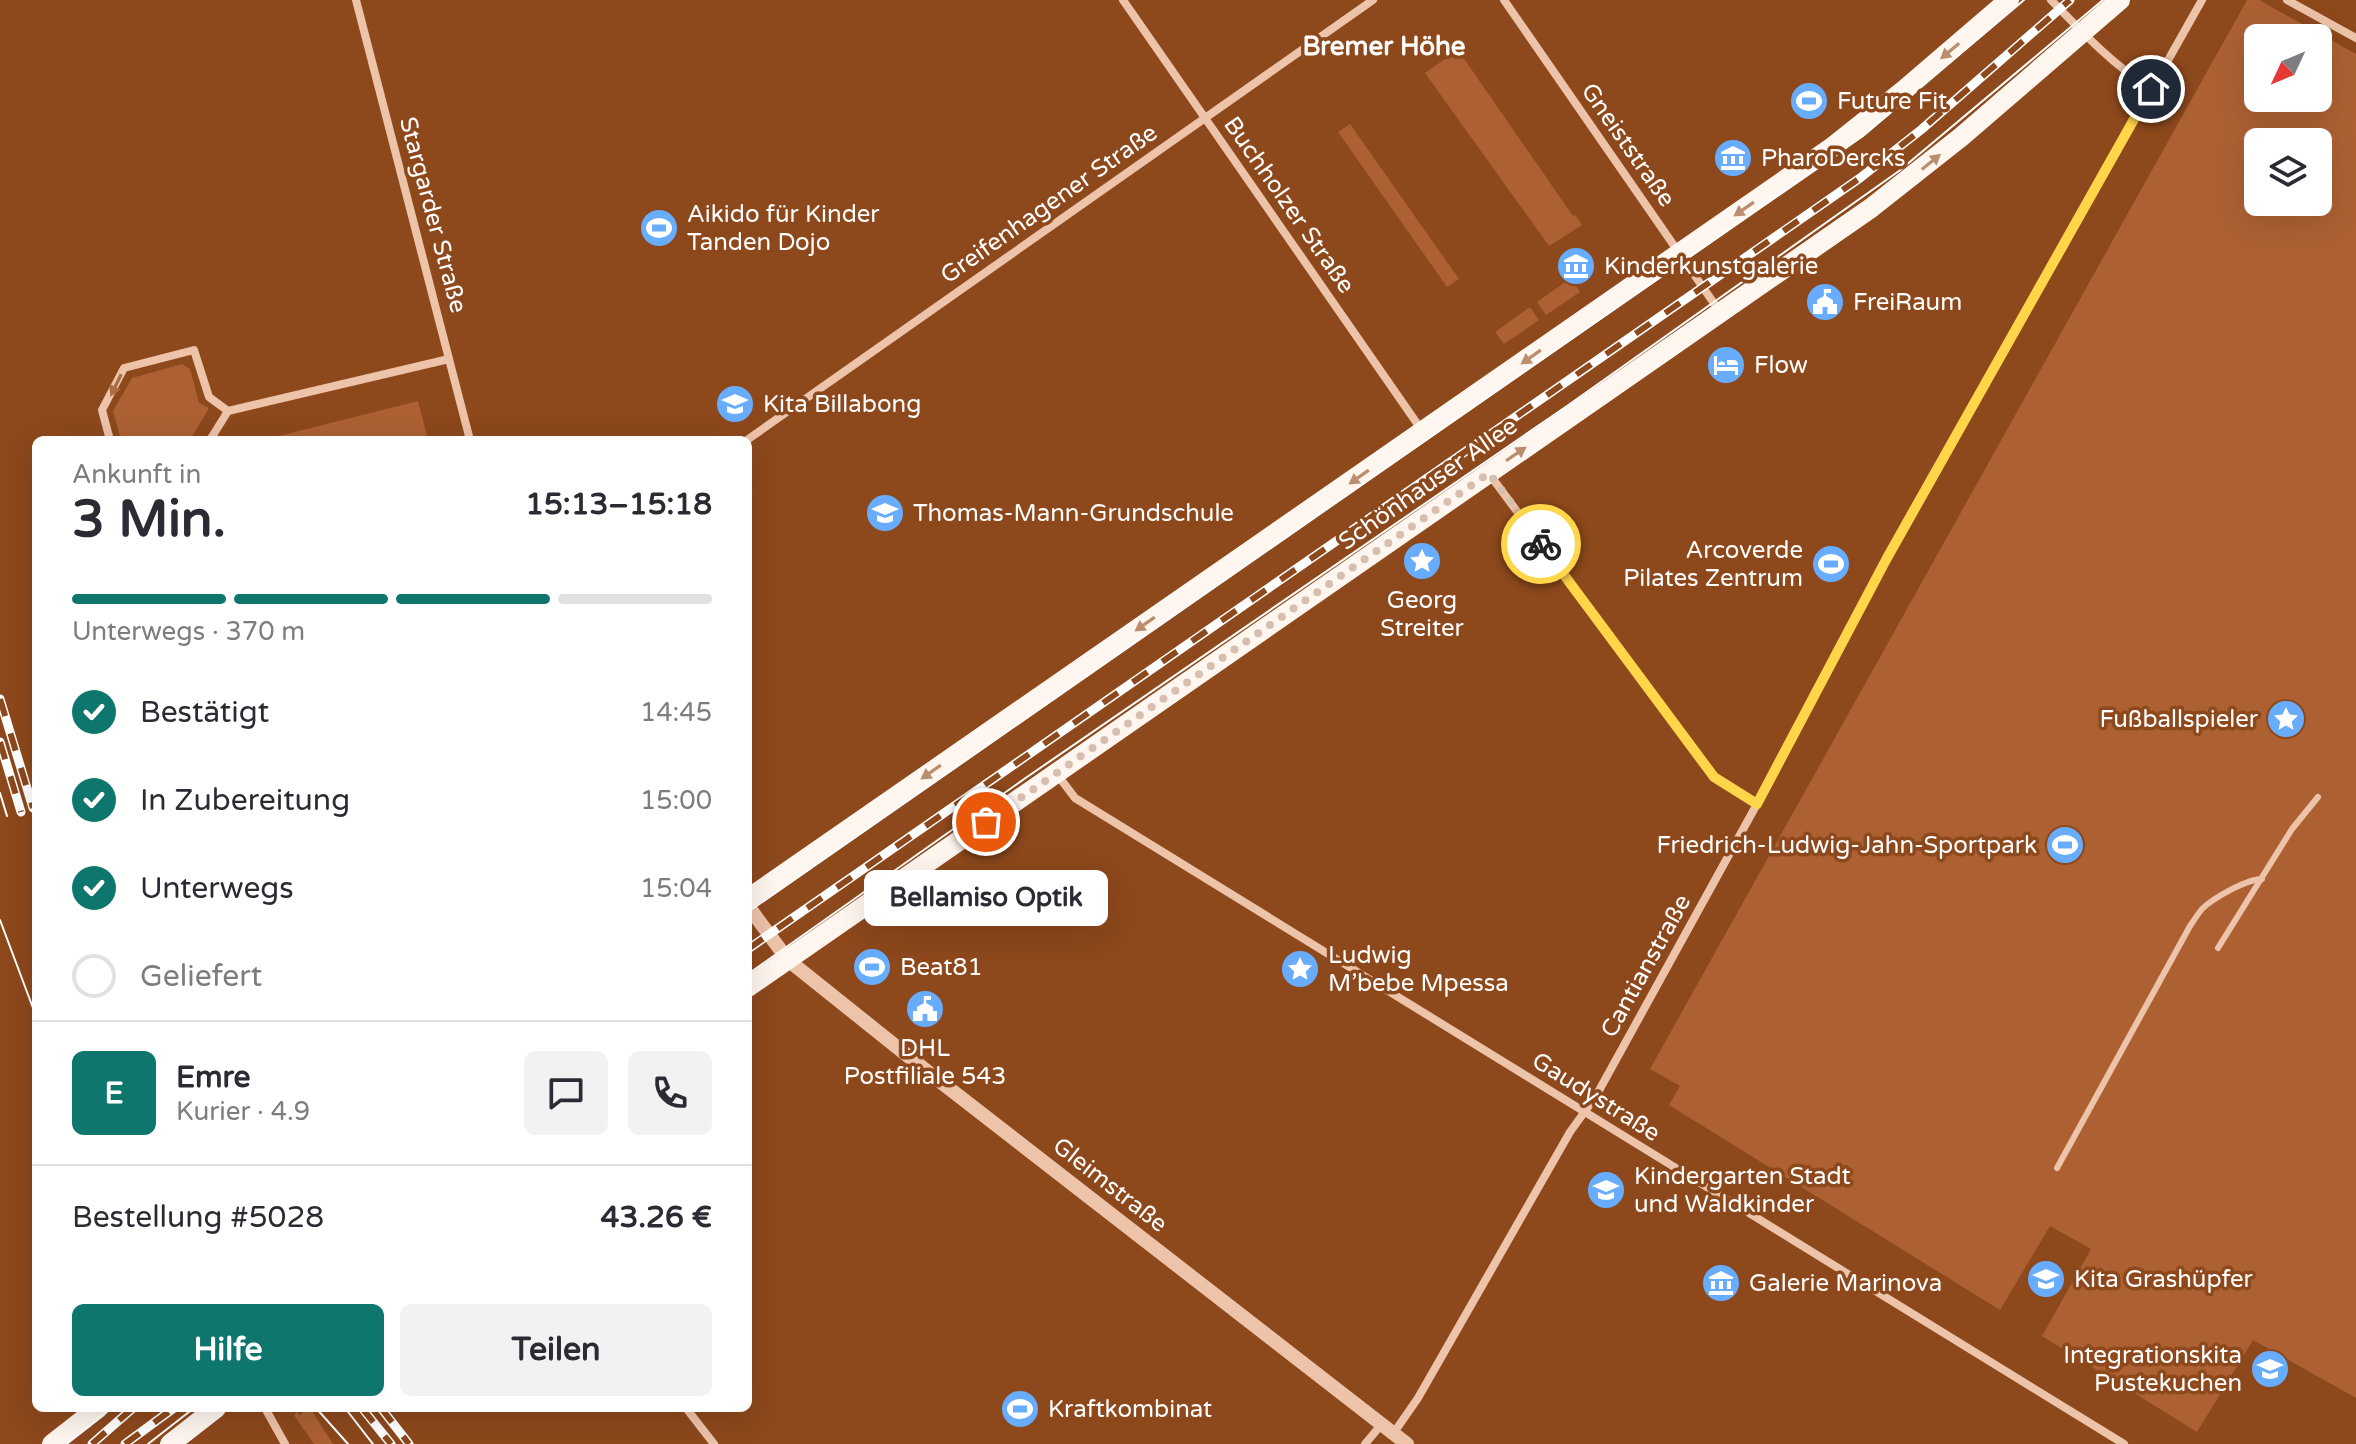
<!DOCTYPE html>
<html lang="de">
<meta charset="utf-8">
<style>
body{margin:0;font-family:"Varela Round",sans-serif;background:#f2f2f3;color:#2b2b33;height:100vh;display:flex;flex-direction:column;font-size:30px;white-space:nowrap}
*{box-sizing:border-box;margin:0}
p{font-size:26px;color:#7c7c81}
.icon{flex:none;width:44px;height:44px;fill:none;stroke:currentColor;stroke-width:2;stroke-linecap:round;stroke-linejoin:round}
.map{position:relative;flex:1;overflow:hidden}
.side{position:absolute;left:32px;top:436px;width:720px;height:976px;display:flex;flex-direction:column;background:#fff;border-radius:12px;box-shadow:0 8px 32px #0002}
.side>*{flex:none}
.needle{width:52px;rotate:226deg}
.fabs{position:absolute;left:2244px;top:24px;display:grid;gap:16px}
.fabs a{display:grid;place-items:center;width:88px;height:88px;border-radius:12px;background:#fff;box-shadow:0 8px 32px #0002;font-size:40px}
.pin{position:absolute;display:grid;place-items:center;width:68px;height:68px;color:#fff;margin:-34px;border:4px solid #fff;border-radius:50%;box-shadow:0 2px 8px #0007}
.courier{position:absolute;display:grid;place-items:center;width:80px;height:80px;margin:-40px;border:6px solid #ffd54a;border-radius:50%;background:#fff;color:#222;box-shadow:0 2px 10px #0007}
.bubble{position:absolute;height:56px;border-radius:12px;background:#fff;box-shadow:0 8px 32px #0002;font-size:26px;font-weight:800;line-height:56px;text-align:center}
.headline em{font-style:normal;font-weight:800}
.headline div{display:flex;flex-direction:column-reverse}
.headline{display:flex;align-items:center;justify-content:space-between;height:136px;padding:0 40px}
h1{font-size:52px;font-weight:800;line-height:60px}
.bar{display:grid;grid-template-columns:repeat(4,1fr);gap:12px 8px;align-content:center;height:96px;padding:0 40px}
.bar i{height:10px;border-radius:6px;background:#e1e1e2}
.bar .selected{background:#0f766e}
.bar p{grid-column:span 4}
.line{display:flex;align-items:center;gap:20px;padding:0 40px;border-top:2px solid #e1e1e2}
.line div{flex:1}
.round{display:grid;place-items:center;flex:none;width:84px;height:84px;border-radius:12px;background:#f2f2f3}
ol{padding:0 40px;list-style:none}
li{display:flex;align-items:center;gap:24px;height:88px}
li p{margin-inline-start:auto}
li .icon{padding:8px;border-radius:50%;background:#0f766e;color:#fff;stroke-width:4}
li:last-child{color:#7c7c81}
li i{width:44px;height:44px;border:4px solid #e1e1e2;border-radius:50%}
.primary-button{display:flex;gap:16px;margin-top:auto;padding:16px 40px}
.primary-button a{flex:1;height:92px;border-radius:12px;background:#0f766e;color:#fff;font-size:32px;font-weight:800;line-height:92px;text-align:center}
.primary-button a+a{background:#f2f2f3;color:#2b2b33}
.map>svg:first-child{display:block}
.green{fill:#ad6133;fill-rule:evenodd}
.lines{fill:none;stroke-linecap:round;stroke-linejoin:round}
.service{stroke:#edc3a9;stroke-width:6}
.minor{stroke:#edc3a9;stroke-width:8}
.tertiary{stroke:#edc3a9;stroke-width:14}
.primary{stroke:#fff6ef;stroke-width:20}
.tram{stroke:#fff;stroke-width:2}
.rail-casing{stroke:#fff;stroke-width:9}
.rail{stroke:#8d481c;stroke-width:6;stroke-dasharray:18;stroke-linecap:butt}
.oneway{fill:#bb8e70}
.oneway2{fill:#aa6d46}
.done{stroke:#d7bfb0;stroke-width:8;stroke-dasharray:0 14.4}
.route{stroke:#ffd54a;stroke-width:10}
.labels{text-anchor:middle;dominant-baseline:central;stroke-width:7;stroke-linejoin:round;paint-order:stroke}
.poi-label{font-size:24px;fill:#fff;stroke:#8d481c;text-anchor:start}
.street-label{font-size:24px;fill:#fff;stroke:#8d481c}
.neighbourhood-label{font-size:26px;font-weight:bold;fill:#fff;stroke:#8d481c}
</style>
<div class="map">
<svg width="2356" height="1444" viewBox="0 0 2356 1444">
<rect width="100%" height="100%" fill="#8d481c"/>
<!-- green -->
<g class="green">
<path d="M2247,0H2259L2356,54V1398L2253,1340L2197,1432L2042,1336L2091,1249L2050,1226L2000,1310L1669,1105L1680,1086L1650,1069ZM2258,38H2318V98H2258ZM2258,142H2318V202H2258Z"/>
<polygon points="1458,50 1573,216 1575,215 1582,225 1549,246 1425,73"/>
<polygon points="1350,124 1459,279 1447,287 1338,132"/>
<polygon points="1571,278 1580,292 1546,315 1537,302"/>
<polygon points="1530,307 1539,320 1504,344 1495,332"/>
<polygon points="182,364 190,369 199,403 209,408 190,440 121,440 113,411 132,378"/>
<polygon points="418,401 428,440 263,440"/>
<polygon points="310,1408 333,1444 314,1444 294,1415 297,1412 300,1416 303,1411 302,1409"/>
</g>
<g class="lines">
<!-- service -->
<g class="service">
<polyline points="748,489 749,490"/>
<polyline points="2218,948 2292,829 2318,797"/>
<path d="M2057,1168L2190,926C2194,920 2198,914 2202,909C2213,898 2247,879 2262,879"/>
</g>
<!-- minor -->
<g class="minor">
<polyline points="356,0 470,440"/>
<polyline points="1123,0 1423,432"/>
<polyline points="1504,0 1720,312"/>
<path d="M2051,0C2082,32 2113,65 2151,89"/>
<polyline points="2287,0 2356,38"/>
<polyline points="110,440 102,410 124,368 194,350 209,397 228,411"/>
<polyline points="210,440 228,411 449,359"/>
<polyline points="747,440 1373,0"/>
<polyline points="1490,475 1714,777 1757,804"/>
<polyline points="1056,773 1075,798 2124,1444"/>
<polyline points="265,1408 285,1444"/>
<polyline points="686,1408 714,1444"/>
<polyline points="1393,1434 1418,1398 1570,1132 1596,1096 1757,804 1887,558 2202,0"/>
<polyline points="1365,1444 1381,1425"/>
</g>
<!-- tertiary -->
<polyline class="tertiary" points="748,906 788,960 928,1072 1407,1444"/>
<!-- primary -->
<g class="primary">
<polyline points="748,899 1831,148 1904,90 2009,0"/>
<polyline points="748,987 1871,208 1961,137 2120,0"/>
<polyline points="52,1444 98,1408"/>
<polyline points="170,1444 216,1408"/>
</g>
<!-- tram -->
<g class="tram">
<polyline points="0,793 7,816"/>
<polyline points="748,912 1863,136 2024,0"/>
<polyline points="0,920 36,1016"/>
<polyline points="748,974 1027,777 1567,406 1899,171 2103,0"/>
<polyline points="316,1408 348,1444"/>
<polyline points="345,1408 373,1444"/>
<polyline points="66,1444 112,1408"/>
<polyline points="148,1444 194,1408"/>
</g>
<defs>
<g id="rail">
<polyline points="0,699 33,808"/>
<polyline points="0,742 21,812"/>
<polyline points="748,949 1860,178 1922,129 2070,0"/>
<polyline points="362,1408 391,1444"/>
<polyline points="381,1408 409,1444"/>
<polyline points="92,1444 133,1408"/>
<polyline points="125,1444 174,1408"/>
</g>
</defs>
<!-- rail casing -->
<use href="#rail" class="rail-casing"/>
<!-- rail -->
<use href="#rail" class="rail"/>
</g>
<!-- one-way arrows -->
<defs><path id="oneway-solid" d="M-6-.8H1V-3.2L6.5 0L1 3.2V.8H-6Z" transform="scale(2)"/></defs>
<g class="oneway">
<use href="#oneway-solid" transform="translate(1950 51) rotate(140)"/>
<use href="#oneway-solid" transform="translate(1931 162) rotate(-39)"/>
<use href="#oneway-solid" transform="translate(1744 209) rotate(145)"/>
<use href="#oneway-solid" transform="translate(1531 357) rotate(145)"/>
<use href="#oneway-solid" transform="translate(1516 454) rotate(-34)"/>
<use href="#oneway-solid" transform="translate(1359 477) rotate(145)"/>
<use href="#oneway-solid" transform="translate(1145 624) rotate(145)"/>
<use href="#oneway-solid" transform="translate(931 772) rotate(145)"/>
</g>
<use class="oneway2" href="#oneway-solid" transform="translate(116 385) rotate(116)"/>
<g class="lines">
<!-- done -->
<polyline class="done" points="986,822 1489,473 1541,544"/>
<!-- route -->
<polyline class="route" points="1541,544 1714,777 1757,804 1887,558 2151,89"/>
</g>
<!-- icons -->
<defs>
<symbol id="stadium-disc" viewBox="-11 -11 22 22"><circle r="9.5" fill="#67acfd" stroke="#8d481c"/><path d="M0-5a6.5 5 0 1 0 0 10a6.5 5 0 1 0 0-10ZM-3.5-1.8h7v3.6h-7Z" fill="#fff"/></symbol>
<symbol id="museum-disc" viewBox="-11 -11 22 22"><circle r="9.5" fill="#67acfd" stroke="#8d481c"/><path d="M0-6L6-3V-2H-6V-3ZM-5-1h2V3h-2ZM-1-1h2V3h-2ZM3-1h2V3H3ZM-6 4H6V6H-6Z" fill="#fff"/></symbol>
<symbol id="civic-disc" viewBox="-11 -11 22 22"><circle r="9.5" fill="#67acfd" stroke="#8d481c"/><path d="M-.6-6.5H3V-4.5H.6V-3L4-1V1h2V6H-6V1h2V-1L-.6-3ZM-1.2 2.5V6h2.4V2.5Z" fill="#fff"/></symbol>
<symbol id="hotel-disc" viewBox="-11 -11 22 22"><circle r="9.5" fill="#67acfd" stroke="#8d481c"/><path d="M-6-4.5h1.5V1H6V5H4.5V3h-9V5H-6ZM-4 0a1.8 1.8 0 1 1 3.6 0ZM.5 0V-2.5h3Q6-2.5 6 0Z" fill="#fff"/></symbol>
<symbol id="school-disc" viewBox="-11 -11 22 22"><circle r="9.5" fill="#67acfd" stroke="#8d481c"/><path d="M0-5L7-2L0 1L-7-2ZM-4 1L0 2.5L4 1V4Q0 6-4 4Z" fill="#fff"/></symbol>
<symbol id="sight-disc" viewBox="-11 -11 22 22"><circle r="9.5" fill="#67acfd" stroke="#8d481c"/><path d="M0-6L1.8-2.2L6-1.7L2.9 1.2L3.7 5.4L0 3.3L-3.7 5.4L-2.9 1.2L-6-1.7L-1.8-2.2Z" fill="#fff"/></symbol>
</defs>
<g fill-rule="evenodd">
<use href="#stadium-disc" x="1787" y="79" width="44" height="44"/>
<use href="#museum-disc" x="1711" y="136" width="44" height="44"/>
<use href="#stadium-disc" x="637" y="206" width="44" height="44"/>
<use href="#museum-disc" x="1554" y="244" width="44" height="44"/>
<use href="#civic-disc" x="1803" y="280" width="44" height="44"/>
<use href="#hotel-disc" x="1704" y="343" width="44" height="44"/>
<use href="#school-disc" x="713" y="382" width="44" height="44"/>
<use href="#school-disc" x="863" y="491" width="44" height="44"/>
<use href="#sight-disc" x="1400" y="539" width="44" height="44"/>
<use href="#stadium-disc" x="1809" y="542" width="44" height="44"/>
<use href="#sight-disc" x="2264" y="697" width="44" height="44"/>
<use href="#stadium-disc" x="2043" y="823" width="44" height="44"/>
<use href="#stadium-disc" x="850" y="945" width="44" height="44"/>
<use href="#sight-disc" x="1278" y="947" width="44" height="44"/>
<use href="#civic-disc" x="903" y="987" width="44" height="44"/>
<use href="#school-disc" x="1584" y="1168" width="44" height="44"/>
<use href="#school-disc" x="2024" y="1257" width="44" height="44"/>
<use href="#museum-disc" x="1699" y="1261" width="44" height="44"/>
<use href="#school-disc" x="2248" y="1347" width="44" height="44"/>
<use href="#stadium-disc" x="998" y="1387" width="44" height="44"/>
</g>
<g class="labels">
<!-- poi labels -->
<g class="poi-label">
<text x="1837" y="101">Future Fit</text>
<text x="1761" y="158">PharoDercks</text>
<text x="687" y="214">Aikido für Kinder<tspan x="687" dy="28">Tanden Dojo</tspan></text>
<text x="1604" y="266">Kinderkunstgalerie</text>
<text x="1853" y="302">FreiRaum</text>
<text x="1754" y="365">Flow</text>
<text x="763" y="404">Kita Billabong</text>
<text x="913" y="513">Thomas-Mann-Grundschule</text>
<text x="1803" y="550" text-anchor="end">Arcoverde<tspan x="1803" dy="28">Pilates Zentrum</tspan></text>
<text x="1422" y="600" text-anchor="middle">Georg<tspan x="1422" dy="28">Streiter</tspan></text>
<text x="2258" y="719" text-anchor="end">Fußballspieler</text>
<text x="2037" y="845" text-anchor="end">Friedrich-Ludwig-Jahn-Sportpark</text>
<text x="1328" y="955">Ludwig<tspan x="1328" dy="28">M’bebe Mpessa</tspan></text>
<text x="900" y="967">Beat81</text>
<text x="925" y="1048" text-anchor="middle">DHL<tspan x="925" dy="28">Postfiliale 543</tspan></text>
<text x="1634" y="1176">Kindergarten Stadt<tspan x="1634" dy="28">und Waldkinder</tspan></text>
<text x="2074" y="1279">Kita Grashüpfer</text>
<text x="1749" y="1283">Galerie Marinova</text>
<text x="2242" y="1355" text-anchor="end">Integrationskita<tspan x="2242" dy="28">Pustekuchen</tspan></text>
<text x="1048" y="1409">Kraftkombinat</text>
</g>
<!-- street labels -->
<g class="street-label">
<text transform="translate(1628 145) rotate(55)">Gneiststraße</text>
<text transform="translate(1049 204) rotate(-35)">Greifenhagener Straße</text>
<text transform="translate(1289 205) rotate(55)">Buchholzer Straße</text>
<text transform="translate(433 215) rotate(75)">Stargarder Straße</text>
<text transform="translate(1428 484) rotate(-35)">Schönhauser Allee</text>
<text transform="translate(1646 966) rotate(-61)">Cantianstraße</text>
<text transform="translate(1596 1097) rotate(32)">Gaudystraße</text>
<text transform="translate(1110 1185) rotate(38)">Gleimstraße</text>
</g>
<!-- neighbourhood labels -->
<g class="neighbourhood-label">
<text x="1384" y="46">Bremer Höhe</text>
</g>
</g>
</svg>
<div class="fabs">
<a><svg class="needle" viewBox="-14 -14 28 28"><path d="M0-13l5 13h-10z" fill="#e53935"/><path d="M0 13l5-13h-10z" fill="#7c7c81"/></svg></a>
<a><svg class="icon" aria-label="layers" viewBox="0 0 24 24"><path d="M12 4l9 5-9 5-9-5zM3 14l9 5 9-5"/></svg></a>
</div>
<div class="pin" style="left:986px;top:822px;background:#ea580c"><svg class="icon" aria-label="bag" viewBox="0 0 24 24"><path d="M5 8h14l-1 12H6zM9 8a3 3 0 0 1 6 0"/></svg></div>
<div class="pin" style="left:2151px;top:89px;background:#1f2937"><svg class="icon" aria-label="home" viewBox="0 0 24 24"><path d="M3 11l9-7 9 7M6 9v11h12V9"/></svg></div>
<div class="courier" style="left:1541px;top:544px"><svg class="icon" aria-label="bike" viewBox="0 0 24 24"><circle cx="6" cy="16" r="4"/><circle cx="18" cy="16" r="4"/><path d="M6 16l4-8h5l3 8M10 8l3 8H6M13 5h3"/></svg></div>
<div class="bubble" style="left:864px;top:870px;width:244px">Bellamiso Optik</div>
<section class="side">
<div class="headline"><div><h1>3 Min.</h1><p>Ankunft in</p></div><em>15:13–15:18</em></div>
<div class="bar"><i class="selected"></i><i class="selected"></i><i class="selected"></i><i></i><p>Unterwegs · 370 m</p></div>
<ol>
<li><svg class="icon" aria-label="check" viewBox="0 0 24 24"><path d="M5 12l5 5 9-10"/></svg>Bestätigt<p>14:45</p></li>
<li><svg class="icon" aria-label="check" viewBox="0 0 24 24"><path d="M5 12l5 5 9-10"/></svg>In Zubereitung<p>15:00</p></li>
<li><svg class="icon" aria-label="check" viewBox="0 0 24 24"><path d="M5 12l5 5 9-10"/></svg>Unterwegs<p>15:04</p></li>
<li><i></i>Geliefert</li>
</ol>
<div class="line" style="height:144px"><b class="round" style="background:#0f766e;color:#fff">E</b><div><b>Emre</b><p>Kurier · 4.9</p></div><a class="round"><svg class="icon" aria-label="chat" viewBox="0 0 24 24"><path d="M4 5h16v11H9l-5 4z"/></svg></a><a class="round"><svg class="icon" aria-label="phone" viewBox="0 0 24 24"><path d="M5 4h4l2 5-3 2q2 4 5 5l2-3 5 2v4C11 20 4 13 5 4z"/></svg></a></div>
<div class="line" style="height:104px"><div>Bestellung #5028</div><b>43.26 €</b></div>
<div class="primary-button"><a>Hilfe</a><a>Teilen</a></div>
</section>
</div>
